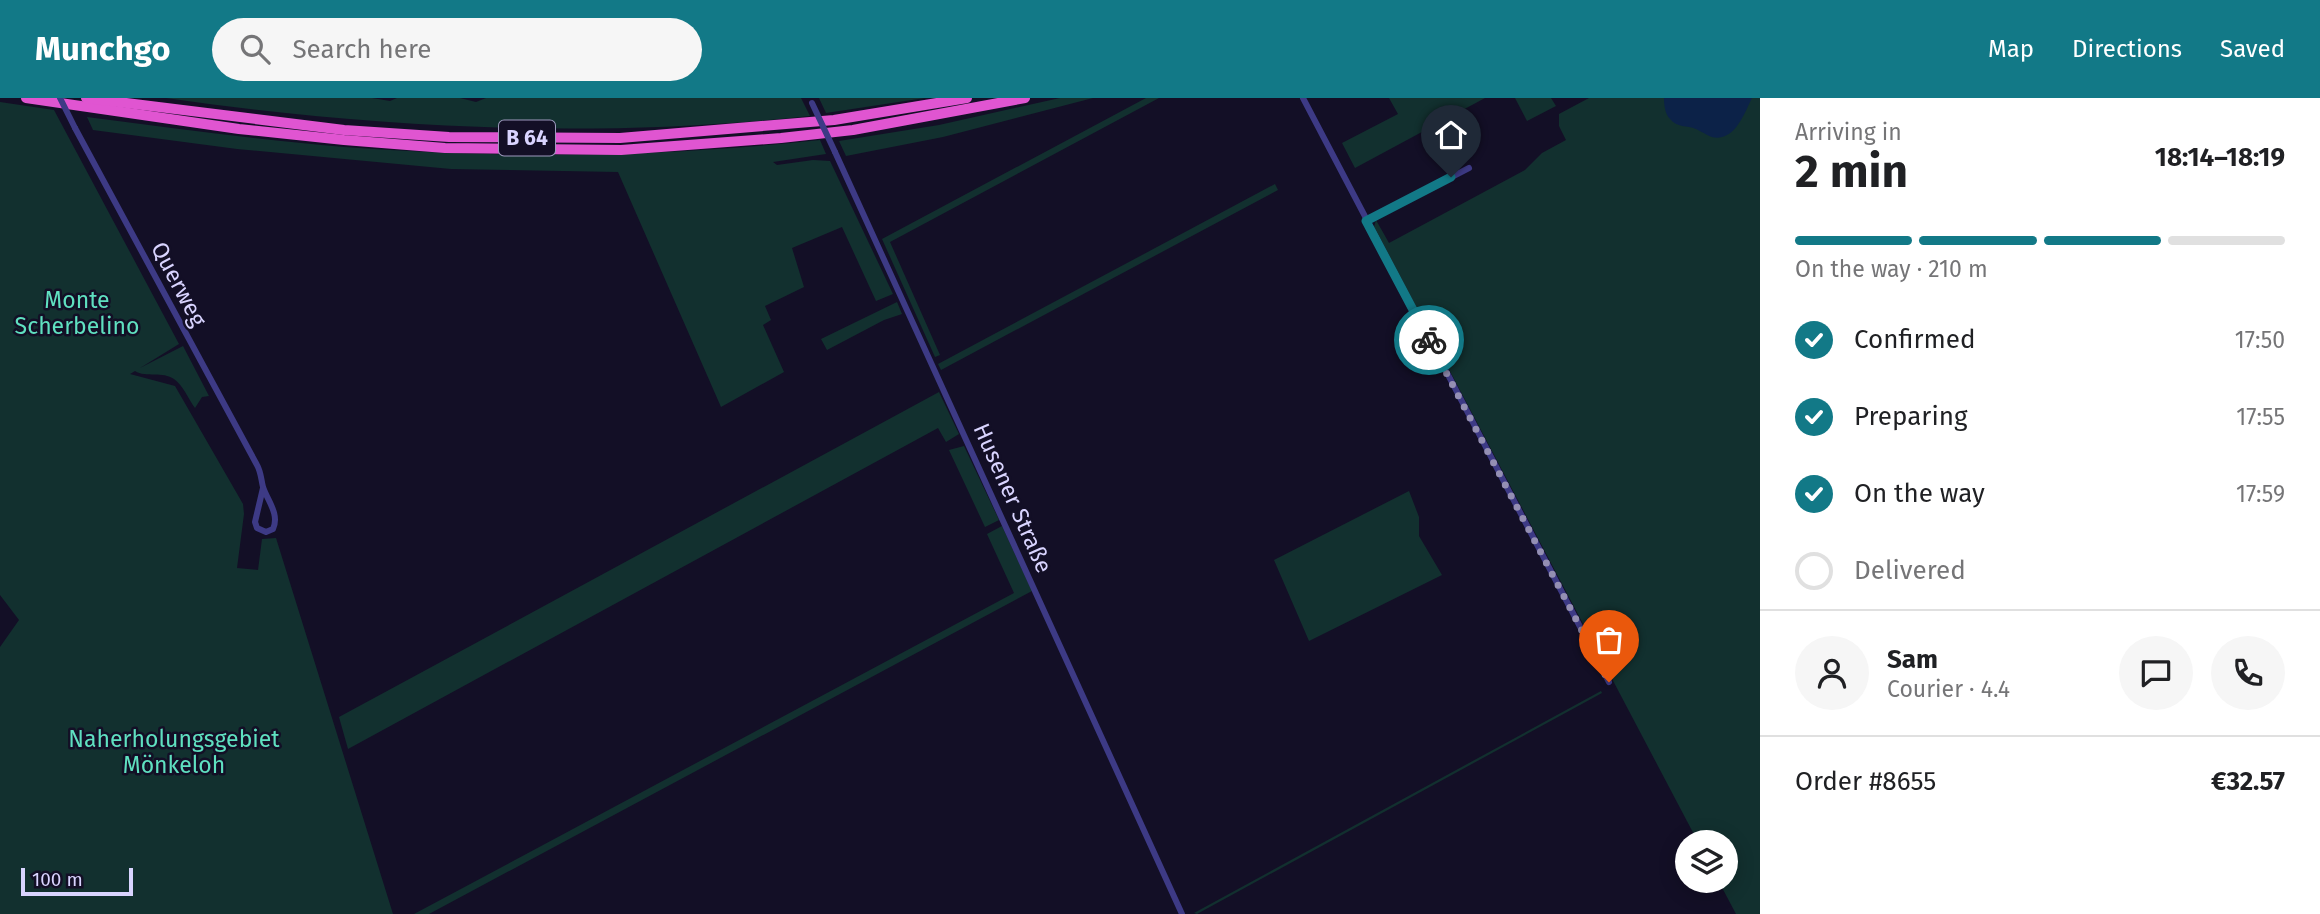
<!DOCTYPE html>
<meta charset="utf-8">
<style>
body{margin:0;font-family:"Fira Sans",sans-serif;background:#f6f6f6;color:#202124;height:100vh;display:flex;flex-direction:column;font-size:26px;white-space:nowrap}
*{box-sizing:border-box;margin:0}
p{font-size:23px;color:#757577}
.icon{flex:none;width:38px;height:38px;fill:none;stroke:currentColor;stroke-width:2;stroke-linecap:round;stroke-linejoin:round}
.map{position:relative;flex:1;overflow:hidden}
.details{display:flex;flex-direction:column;background:#fff;width:560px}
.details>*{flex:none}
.tools{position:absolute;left:1675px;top:732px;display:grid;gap:14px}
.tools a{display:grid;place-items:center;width:63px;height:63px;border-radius:50%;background:#fff;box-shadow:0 4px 18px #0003;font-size:35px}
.scale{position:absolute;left:21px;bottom:18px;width:112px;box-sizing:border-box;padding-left:7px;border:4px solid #d9d4ff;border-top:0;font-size:19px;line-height:24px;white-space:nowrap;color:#d9d4ff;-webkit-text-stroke:5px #130f26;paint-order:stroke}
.pin{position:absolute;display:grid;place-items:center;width:60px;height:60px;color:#fff;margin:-72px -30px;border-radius:50% 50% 50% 0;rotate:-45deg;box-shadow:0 0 7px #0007}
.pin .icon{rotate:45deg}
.courier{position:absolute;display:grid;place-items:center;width:70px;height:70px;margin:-35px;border:5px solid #127987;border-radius:50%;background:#fff;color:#222;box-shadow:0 2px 9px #0007}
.overview em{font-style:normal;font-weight:700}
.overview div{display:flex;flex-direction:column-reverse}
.overview{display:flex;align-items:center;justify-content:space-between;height:119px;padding:0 35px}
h1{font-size:46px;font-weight:700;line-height:52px}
.bar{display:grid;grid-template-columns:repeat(4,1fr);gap:10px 7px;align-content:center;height:84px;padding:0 35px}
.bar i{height:9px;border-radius:5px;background:#e0e0e0}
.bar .on{background:#127987}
.bar p{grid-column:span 4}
.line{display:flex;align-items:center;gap:18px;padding:0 35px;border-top:2px solid #e0e0e0}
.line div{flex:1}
.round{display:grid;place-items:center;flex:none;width:74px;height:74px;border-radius:37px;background:#f6f6f6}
ol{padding:0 35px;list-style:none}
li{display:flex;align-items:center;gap:21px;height:77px}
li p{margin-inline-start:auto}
li .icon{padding:7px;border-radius:50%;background:#127987;color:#fff;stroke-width:4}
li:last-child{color:#757577}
li i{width:38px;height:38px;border:4px solid #e0e0e0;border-radius:50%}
header{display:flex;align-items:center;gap:42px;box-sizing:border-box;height:98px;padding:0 35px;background:#127987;color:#fff}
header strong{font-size:33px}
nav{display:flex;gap:38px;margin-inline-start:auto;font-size:24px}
.search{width:490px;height:63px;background:#f6f6f6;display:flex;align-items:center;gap:18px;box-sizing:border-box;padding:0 24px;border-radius:38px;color:#757577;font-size:26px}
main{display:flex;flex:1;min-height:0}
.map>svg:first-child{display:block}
.green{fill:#12302f}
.water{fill:#0c2248}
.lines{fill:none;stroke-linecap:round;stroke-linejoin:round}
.minor{stroke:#3d3a85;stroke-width:6}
.trunk{stroke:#e055d1;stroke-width:10}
.minor-bridge{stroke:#3d3a85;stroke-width:6}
.done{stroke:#948fb3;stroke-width:7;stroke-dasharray:0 12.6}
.route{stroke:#127987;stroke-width:9}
.labels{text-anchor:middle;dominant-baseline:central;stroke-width:5;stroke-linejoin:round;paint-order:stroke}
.shield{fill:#130f26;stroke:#9e99be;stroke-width:2}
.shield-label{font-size:21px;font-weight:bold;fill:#d9d4ff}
.street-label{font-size:23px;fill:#d9d4ff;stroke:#130f26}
.park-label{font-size:23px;fill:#5fe0c0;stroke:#130f26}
</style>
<header>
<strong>Munchgo</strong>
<div class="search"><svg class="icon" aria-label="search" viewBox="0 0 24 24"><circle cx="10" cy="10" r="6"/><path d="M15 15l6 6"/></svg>Search here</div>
<nav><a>Map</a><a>Directions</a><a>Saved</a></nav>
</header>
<main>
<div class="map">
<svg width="1760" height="816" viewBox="0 0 1760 816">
<rect width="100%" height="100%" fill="#130f26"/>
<!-- green -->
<g class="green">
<path d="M166,0H372L390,3L397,0H460L476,4L486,0H801L810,18C596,41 378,31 166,0Z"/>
<polygon points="819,0 925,0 826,15"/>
<polygon points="1060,0 1093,0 943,39 846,58 839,43 939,27"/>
<polygon points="1146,0 1159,0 890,144 940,257 935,259 882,141"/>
<polygon points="1389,0 1485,0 1355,70 1342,45 1398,16"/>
<polygon points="1515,0 1551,0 1556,8 1527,23"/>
<polygon points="1589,0 1760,0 1760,816 1736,816 1718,782 1726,782 1726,744 1698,744 1374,129 1376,122 1389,145 1525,72 1542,55 1566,42 1559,28 1559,16"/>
<path d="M0,4L54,12L179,246L140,270L183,248L209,298L202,299L195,310C189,302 183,287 174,281C163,273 146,280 135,273L130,276L175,288L243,406L244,416L237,470L258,472L262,441L276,440L393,816H0V549L19,522L0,497Z"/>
<path d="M87,19C173,30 258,42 344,49C503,61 663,59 820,42L826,56L773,64L777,67L813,62L830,63L893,196L876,203L842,129L792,150L804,189L765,208L771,222L763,227L784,274L721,309L618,74L451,71L237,51L93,32Z"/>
<polygon points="1275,86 1278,92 941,272 938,266"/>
<polygon points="897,204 902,216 884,222 827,252 821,241"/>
<polygon points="939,294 959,336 946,344 938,330 348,651 339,619"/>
<polygon points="964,348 999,422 985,429 949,352"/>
<polygon points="1409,393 1419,419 1419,438 1442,477 1309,543 1274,462"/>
<polygon points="1002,428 1032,493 429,816 414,816 1014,495 987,436"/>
<polygon points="1601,593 1602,595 1197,816 1194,815"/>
</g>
<!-- water -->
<path class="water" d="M1664,0H1752C1746,12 1739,31 1727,37C1714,44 1707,36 1696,31C1687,27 1677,30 1670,21C1665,16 1664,7 1664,0Z"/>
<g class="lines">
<!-- minor -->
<g class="minor">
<polyline points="1303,0 1609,584"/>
<path d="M75,30L257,367C261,374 261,381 263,389C267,402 280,416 273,431L266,434L257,430L255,424L263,390"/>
<polyline points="835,54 1182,816"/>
<polyline points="1366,123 1469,70"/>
</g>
<!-- trunk -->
<g class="trunk">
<polyline points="26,0 239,31 344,42 445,50 621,52 781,40 853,32 1025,0"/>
<polyline points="86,0 344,32 449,39 620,40 834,22 967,0"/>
</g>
<!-- minor-bridge -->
<g class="minor-bridge">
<polyline points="60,0 75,30"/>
<polyline points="812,5 835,54"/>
</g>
</g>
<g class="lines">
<!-- done -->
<polyline class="done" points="1429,242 1609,584"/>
<!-- route -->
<polyline class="route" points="1429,242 1366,123 1451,79"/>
</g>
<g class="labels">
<!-- shield labels -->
<rect class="shield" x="499" y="22.5" width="56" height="35" rx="5"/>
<g class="shield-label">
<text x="527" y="40">B 64</text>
</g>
<!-- street labels -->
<g class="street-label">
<text transform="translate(179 186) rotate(62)">Querweg</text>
<text transform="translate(1013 400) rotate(66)">Husener Straße</text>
</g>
<!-- park labels -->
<g class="park-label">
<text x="77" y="202">Monte<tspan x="77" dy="26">Scherbelino</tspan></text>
<text x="174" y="641">Naherholungsgebiet<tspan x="174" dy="26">Mönkeloh</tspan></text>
</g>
</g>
</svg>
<div class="tools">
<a><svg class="icon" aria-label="layers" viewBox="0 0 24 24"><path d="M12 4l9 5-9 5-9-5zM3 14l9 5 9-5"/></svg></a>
</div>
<div class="scale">100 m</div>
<div class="pin" style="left:1609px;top:584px;background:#ea580c"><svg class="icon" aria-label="bag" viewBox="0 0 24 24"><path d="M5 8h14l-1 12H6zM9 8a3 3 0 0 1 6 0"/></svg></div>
<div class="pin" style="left:1451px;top:79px;background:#1f2937"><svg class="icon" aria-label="home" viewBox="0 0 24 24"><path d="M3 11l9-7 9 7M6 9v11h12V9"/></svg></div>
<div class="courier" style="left:1429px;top:242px"><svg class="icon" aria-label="bike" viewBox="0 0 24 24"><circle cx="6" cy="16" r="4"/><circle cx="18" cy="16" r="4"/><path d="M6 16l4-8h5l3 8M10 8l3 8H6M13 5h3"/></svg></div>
</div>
<section class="details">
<div class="overview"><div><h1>2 min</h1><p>Arriving in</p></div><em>18:14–18:19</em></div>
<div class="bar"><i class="on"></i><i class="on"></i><i class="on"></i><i></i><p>On the way · 210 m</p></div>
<ol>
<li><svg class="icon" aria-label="check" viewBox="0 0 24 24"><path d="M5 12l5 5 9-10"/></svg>Confirmed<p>17:50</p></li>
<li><svg class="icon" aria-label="check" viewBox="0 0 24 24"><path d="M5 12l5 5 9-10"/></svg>Preparing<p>17:55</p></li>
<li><svg class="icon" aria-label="check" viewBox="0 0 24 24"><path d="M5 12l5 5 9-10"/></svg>On the way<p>17:59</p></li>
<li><i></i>Delivered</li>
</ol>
<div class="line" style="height:126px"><a class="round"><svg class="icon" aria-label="person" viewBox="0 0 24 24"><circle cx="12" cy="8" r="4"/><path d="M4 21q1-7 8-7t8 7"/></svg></a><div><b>Sam</b><p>Courier · 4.4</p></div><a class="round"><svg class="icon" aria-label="chat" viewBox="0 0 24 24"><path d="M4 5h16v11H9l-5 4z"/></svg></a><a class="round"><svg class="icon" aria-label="phone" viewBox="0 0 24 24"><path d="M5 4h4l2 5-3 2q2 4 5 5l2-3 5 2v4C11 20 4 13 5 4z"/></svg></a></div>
<div class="line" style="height:91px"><div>Order #8655</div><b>€32.57</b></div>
</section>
</main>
